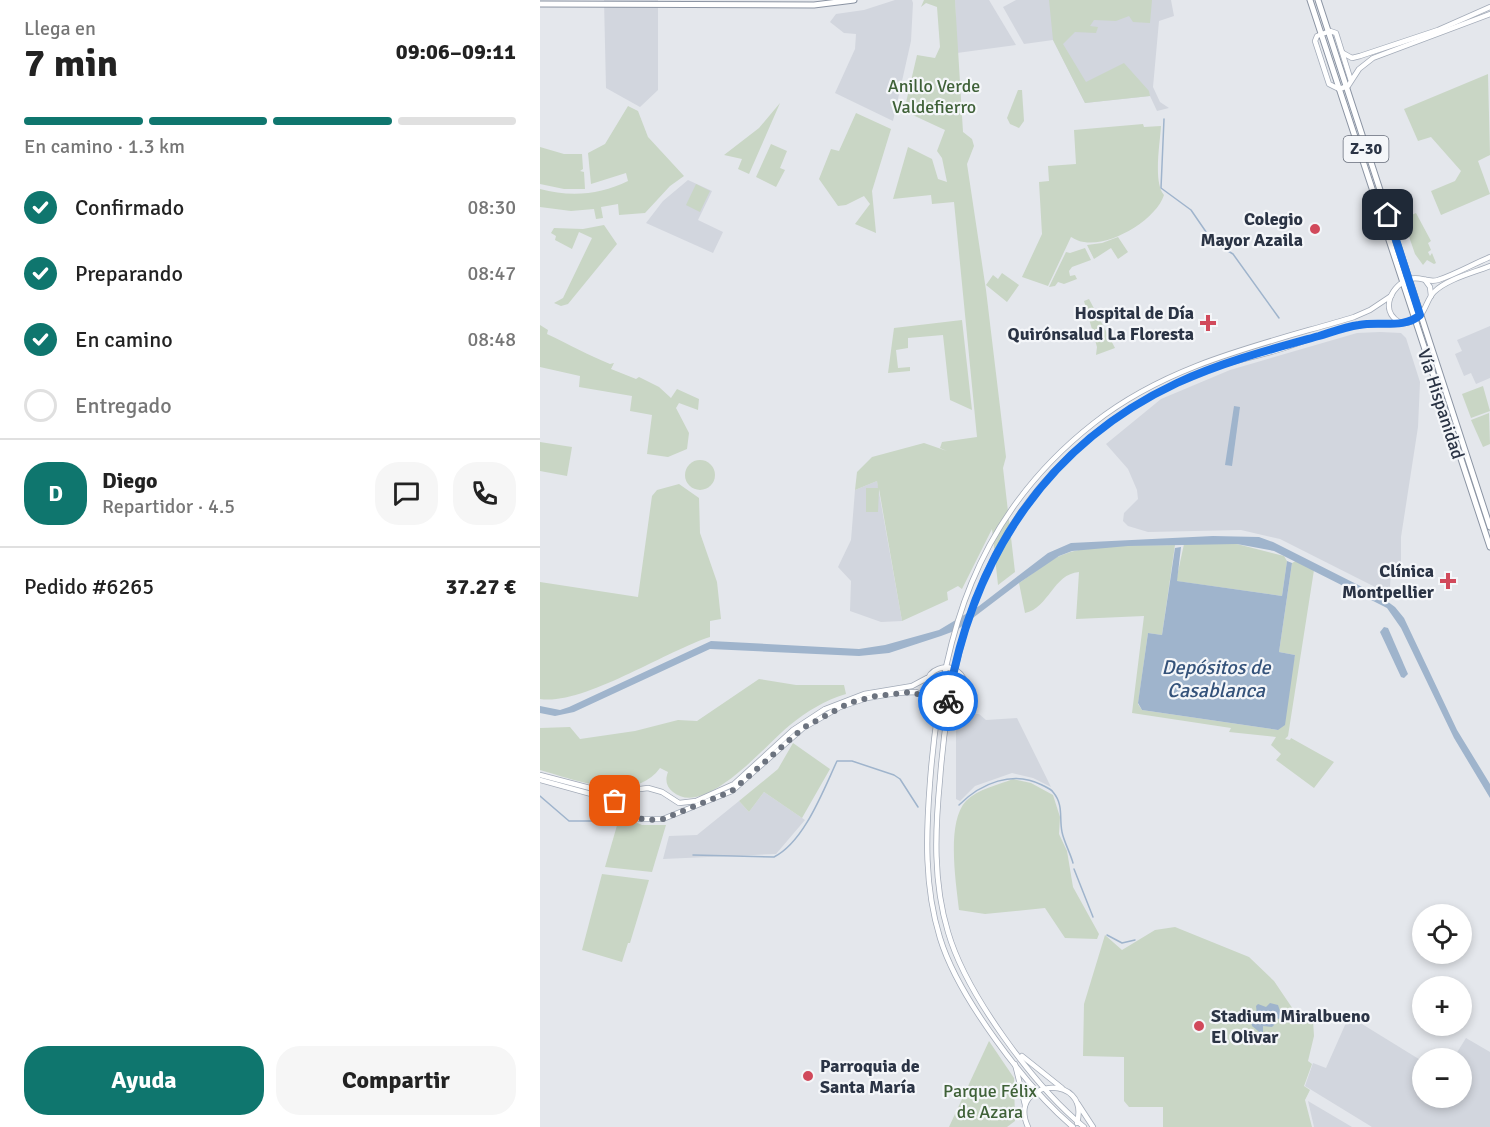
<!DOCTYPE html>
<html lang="es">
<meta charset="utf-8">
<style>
body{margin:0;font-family:Signika,sans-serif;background:#f6f6f6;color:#222;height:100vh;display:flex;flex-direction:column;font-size:22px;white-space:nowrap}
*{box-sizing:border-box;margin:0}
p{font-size:20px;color:#767676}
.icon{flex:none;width:33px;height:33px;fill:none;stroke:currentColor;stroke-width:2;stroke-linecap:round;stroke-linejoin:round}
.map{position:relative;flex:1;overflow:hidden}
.panel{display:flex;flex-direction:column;background:#fff;width:540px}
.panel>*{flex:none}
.fabs{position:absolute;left:872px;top:904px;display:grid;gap:12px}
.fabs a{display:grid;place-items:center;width:60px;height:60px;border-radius:50%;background:#fff;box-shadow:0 3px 9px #0003;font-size:30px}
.pin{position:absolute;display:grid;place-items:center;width:51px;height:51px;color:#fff;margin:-26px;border-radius:12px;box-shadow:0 3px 9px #0006}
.courier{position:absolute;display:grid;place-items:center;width:60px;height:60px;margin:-30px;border:4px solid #1a73e8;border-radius:50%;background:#fff;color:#222;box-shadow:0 2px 8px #0007}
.overview em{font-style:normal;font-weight:800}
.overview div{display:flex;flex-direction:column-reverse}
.overview{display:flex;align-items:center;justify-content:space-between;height:102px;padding:0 24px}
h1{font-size:39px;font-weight:800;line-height:45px}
.bar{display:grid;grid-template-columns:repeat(4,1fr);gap:9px 6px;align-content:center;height:72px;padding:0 24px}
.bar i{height:8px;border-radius:4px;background:#e0e0e0}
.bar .on{background:#0f766e}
.bar p{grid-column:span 4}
.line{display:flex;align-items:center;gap:15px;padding:0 24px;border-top:2px solid #e0e0e0}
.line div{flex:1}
.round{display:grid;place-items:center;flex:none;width:63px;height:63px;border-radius:24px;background:#f6f6f6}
ol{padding:0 24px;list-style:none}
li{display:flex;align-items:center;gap:18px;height:66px}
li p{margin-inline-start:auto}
li .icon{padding:6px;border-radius:50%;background:#0f766e;color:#fff;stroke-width:4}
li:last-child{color:#767676}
li i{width:33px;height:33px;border:3px solid #e0e0e0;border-radius:50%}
.primary-button{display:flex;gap:12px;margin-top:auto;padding:12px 24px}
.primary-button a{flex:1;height:69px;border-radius:24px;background:#0f766e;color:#fff;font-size:24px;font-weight:800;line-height:69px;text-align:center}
.primary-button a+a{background:#f6f6f6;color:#222}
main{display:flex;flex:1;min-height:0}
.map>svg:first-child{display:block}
.built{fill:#d2d6de}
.green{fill:#c9d6c5}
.water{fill:#9fb4cc}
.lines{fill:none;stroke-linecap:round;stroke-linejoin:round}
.stream{stroke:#9fb4cc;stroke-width:1.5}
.major-casing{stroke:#a3abb8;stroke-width:6}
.highway-casing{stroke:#8b94a3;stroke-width:7}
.major{stroke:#fff;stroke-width:4.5}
.highway{stroke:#fff;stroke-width:5}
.done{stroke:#6c737f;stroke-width:6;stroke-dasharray:0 10.8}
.route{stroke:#1a73e8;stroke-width:8}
.poi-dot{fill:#d1495b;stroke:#f4f6f9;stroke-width:2}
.labels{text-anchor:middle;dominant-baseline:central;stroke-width:4.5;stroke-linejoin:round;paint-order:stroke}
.shield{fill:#f4f6f9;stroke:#676e7b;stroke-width:1.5}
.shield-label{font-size:16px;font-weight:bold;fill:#2b3445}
.park-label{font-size:18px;fill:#3f6138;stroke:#f4f6f9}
.poi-label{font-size:18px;font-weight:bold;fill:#2b3445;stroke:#f4f6f9;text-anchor:end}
.street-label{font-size:18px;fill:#2b3445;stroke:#f4f6f9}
.water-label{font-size:20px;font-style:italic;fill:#34527a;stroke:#f4f6f9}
</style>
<main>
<section class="panel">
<div class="overview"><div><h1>7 min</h1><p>Llega en</p></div><em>09:06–09:11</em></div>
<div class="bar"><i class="on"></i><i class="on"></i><i class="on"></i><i></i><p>En camino · 1.3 km</p></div>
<ol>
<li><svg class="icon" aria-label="check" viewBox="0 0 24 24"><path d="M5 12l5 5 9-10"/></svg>Confirmado<p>08:30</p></li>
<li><svg class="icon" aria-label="check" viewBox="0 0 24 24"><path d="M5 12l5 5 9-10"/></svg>Preparando<p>08:47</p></li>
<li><svg class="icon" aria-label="check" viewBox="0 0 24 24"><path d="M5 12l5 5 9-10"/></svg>En camino<p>08:48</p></li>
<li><i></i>Entregado</li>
</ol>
<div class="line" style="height:108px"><b class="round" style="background:#0f766e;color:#fff">D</b><div><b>Diego</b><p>Repartidor · 4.5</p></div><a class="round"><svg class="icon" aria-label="chat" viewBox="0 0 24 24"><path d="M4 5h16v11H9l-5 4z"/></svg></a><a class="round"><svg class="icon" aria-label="phone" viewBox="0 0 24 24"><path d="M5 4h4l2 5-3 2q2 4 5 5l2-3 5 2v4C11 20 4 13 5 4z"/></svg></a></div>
<div class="line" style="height:78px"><div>Pedido #6265</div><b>37.27 €</b></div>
<div class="primary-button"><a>Ayuda</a><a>Compartir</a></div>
</section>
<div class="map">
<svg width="950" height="1127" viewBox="0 0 950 1127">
<rect width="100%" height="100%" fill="#e4e7ec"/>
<!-- built -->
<g class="built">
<polygon points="64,0 118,0 118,90 100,107 66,88"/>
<polygon points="355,0 372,0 373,3 371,41 353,121 295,93 315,49 316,34 304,33 290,22 296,14 324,10"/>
<polygon points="415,0 449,0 476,45 417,53"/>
<polygon points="476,0 631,0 634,16 619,21 613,87 620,102 629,108 617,111 610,96 545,103 513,40 484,44 463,7"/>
<polygon points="148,180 172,191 158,220 183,232 173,253 106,223 123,201"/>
<polygon points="950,326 950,378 936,384 931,373 924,376 915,354 922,351 917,340"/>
<polygon points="840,332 861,333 866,338 880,382 878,427 861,537 861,564 851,565 850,589 847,593 740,539 701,530 608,532 588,526 583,521 584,513 598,499 597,490 588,469 566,444 621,399 690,370 817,333"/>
<polygon points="337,481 362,621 341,622 310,611 311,581 298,567 311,540 315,490"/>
<polygon points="429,714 439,714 446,720 477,718 511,787 493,778 472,773 435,786 420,801 416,799 416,728 421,717"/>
<polygon points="224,792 265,820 236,854 123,859 129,836 157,835 199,801 209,812"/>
<polygon points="809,1016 882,1061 882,1098 921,1098 921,1059 913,1059 926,1038 950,1052 950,1127 832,1127 765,1086 773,1063 786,1068"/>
<polygon points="768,1101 812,1127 774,1127"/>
</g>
<!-- green -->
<g class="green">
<polygon points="384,0 415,0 423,132 432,139 434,146 427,164 446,290 466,457 463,468 475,572 458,585 452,529 422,589 418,586 407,592 408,600 362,621 339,489 338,512 326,512 326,488 338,488 337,481 315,490 317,472 332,457 384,443 407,451 400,448 402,442 437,437 414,202 392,204 391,195 353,199 368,147 392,159 398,179 407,182 402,158 397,151 405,130 364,111 377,55 395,58 400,47 397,7 386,3 381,7"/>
<polygon points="509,0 612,0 610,23 593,22 589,16 576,21 554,20 550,26 558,27 556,33 535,32 523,44 546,82 584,63 609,91 610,96 545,103 513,40"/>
<polygon points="948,74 950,155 938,161 950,194 901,215 891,191 915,181 921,171 891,137 878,141 864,109"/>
<polygon points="478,90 482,90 484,121 479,128 470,124 467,118"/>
<polygon points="240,103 209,174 198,169 202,159 184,155 219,128"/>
<path d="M88,106L98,111L108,137L144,176L130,186L105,213L79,215L78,204L61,207L63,218L56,219L54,209L31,211L0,207V189C30,197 60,195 88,181L86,173L51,184L48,153L65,144Z"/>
<polygon points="316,113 351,129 332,191 336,233 315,224 330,204 324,196 306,205 298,206 279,179 291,149 299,151"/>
<path d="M603,124L604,127L621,126C620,144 613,182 624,195C616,220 570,247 544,242C540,242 535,239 531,237L508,286L482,277L502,234L499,182L509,181L508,166L536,164L534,130Z"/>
<polygon points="231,144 247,151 240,168 245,170 236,187 216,177"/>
<polygon points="0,147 24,154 42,154 43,169 40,171 44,172 45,189 24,189 0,184"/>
<polygon points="156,184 170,191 160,212 146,205"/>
<polygon points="876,213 891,241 888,243 891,250 888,252 890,256 892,253 896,263 894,264 887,260 883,265 875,254 863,219"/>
<polygon points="64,225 77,244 28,304 21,306 14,303 23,298 52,238 39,232 32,249 15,240 16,236 11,233 14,228 43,229"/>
<polygon points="578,237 588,252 578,259 571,248 554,259 547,245 562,243"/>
<polygon points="545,248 551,260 532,267 529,271 530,276 535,275 537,279 524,284 518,282 515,286 509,287 526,252 530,253"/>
<polygon points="462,273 479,285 467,302 446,285 453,275 458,279"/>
<polygon points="549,299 575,348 556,355 557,347 544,301"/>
<polygon points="422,320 432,410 410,400 403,335 368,338 368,348 356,350 358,368 370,367 370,371 348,373 354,328"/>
<path d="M0,325L8,330L7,334C30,345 48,355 70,364L74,363L71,369L96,379L99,377L119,387L131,398L137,389L159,399L158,410L139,403L136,408L149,433L147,449L128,457L107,454L112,415L90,411L92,396L39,387L40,376L0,367Z"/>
<polygon points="943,386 950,411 931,418 922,394"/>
<polygon points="949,413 950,444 943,447 931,420"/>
<polygon points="0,442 32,447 27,476 0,471"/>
<circle cx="160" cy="475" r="15"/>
<path d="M139,484L159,498L160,533L177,582L181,619L170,621V637C126,651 42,706 0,699V582L98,597L112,496L117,490Z"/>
<polygon points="644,544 697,544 744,556 747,561 742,596 636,581"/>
<path d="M635,545L622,635L608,633L598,704L602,710L738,730L755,655L739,652L752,563L756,561L774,570L748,736L745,739L750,740L751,738L794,762L774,788L736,760L741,754L731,745L736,737L689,732L691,728L592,713L604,616L536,619L539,572C513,574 509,608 485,613L479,583C493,574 507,561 522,555C553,542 601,546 635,545Z"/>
<path d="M219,679L256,685H304L306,694C285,700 266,712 250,725C227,743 165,819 133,792C126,786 125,780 128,772L120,768C94,804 36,780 0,770V728L30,727L40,739L95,731L138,720L157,721Z"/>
<polygon points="253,743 290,769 262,818 224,792 209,812 199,801 238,769"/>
<path d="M473,779L491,783L513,795L520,817L519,834L527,851L533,887L559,934L557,939L525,938L505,908L445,914L419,910C416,883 406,822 426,801C438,789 458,785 473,779Z"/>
<polygon points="80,815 102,825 126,825 112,872 65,867"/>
<polygon points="62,874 109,880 90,943 88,943 82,962 42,950"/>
<polygon points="635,927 709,957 734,981 759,1018 773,1020 774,1036 768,1061 772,1064 764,1086 770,1090 765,1100 772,1127 623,1127 623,1107 589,1107 584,1101 584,1057 543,1056 544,1004 565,935 582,950 615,930"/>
<polygon points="449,1041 474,1078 475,1121 467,1127 409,1127"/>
</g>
<!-- water -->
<g class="water">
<polygon points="694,406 700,407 692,466 685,465"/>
<polygon points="673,536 719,537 733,542 840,596 855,607 864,618 917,730 950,784 950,798 914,738 861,628 847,608 734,551 697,544 588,546 532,551 519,556 479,583 417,630 401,636 349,653 319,656 170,649 34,712 15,716 0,713 0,706 20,710 29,707 171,641 319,649 345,645 399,630 439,606 508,553 531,543"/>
<polygon points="641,547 637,581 742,596 747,561 752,563 739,652 755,655 745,725 738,730 602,710 598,703 608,633 622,635 635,548"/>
<polygon points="844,627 848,628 868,674 864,678 861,677 840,632"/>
<polygon points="730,1003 738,1005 742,1017 739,1019 733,1017 735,1024 732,1027 723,1026 723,1035 712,1026 711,1020 717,1014 716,1006 718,1004 726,1007"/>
</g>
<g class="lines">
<!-- stream -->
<g class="stream">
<polyline points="624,119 621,188 651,210 673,242 693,254 739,318"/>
<polyline points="0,796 29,821 69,821"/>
<path d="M419,805C441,783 473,770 502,785C506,787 511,789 513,792C524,805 519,818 522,832C524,842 530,852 533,863"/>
<path d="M153,855L234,857C264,842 283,791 297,761H312L354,775L360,779L378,807"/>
<polyline points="534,869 553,917"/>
<polyline points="567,935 582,943 595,940"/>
</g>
<defs>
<g id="major">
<polyline points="803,53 812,58 820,56 898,30 950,7"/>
<polyline points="811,81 796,33 790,31 777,36 775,41 789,84 799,89 808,86 819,69 833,58 950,14"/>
<polyline points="885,280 890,287 891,296"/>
<path d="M859,322C839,310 852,284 870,279C880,276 888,283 898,280C916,274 933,264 950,257"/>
<path d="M389,698L403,704L417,703L426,691C427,651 361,665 398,711"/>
<polyline points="0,775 69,793 108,788 122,792 139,803 156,801 194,784 253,730 285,709 324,694 372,686 387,678"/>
<polyline points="0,780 73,800 88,813 100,819 123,819 192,791 263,728 300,707 327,698 356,693 376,692 388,697"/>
<polyline points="482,1056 522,1088"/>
<polyline points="475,1064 485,1105"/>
<polyline points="538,1104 553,1127"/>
<path d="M488,1127C466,1079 551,1072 537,1123"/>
<path d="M533,1127C486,1087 418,997 400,938C384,886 386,834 390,782C401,637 435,516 554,423C630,363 724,344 814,317L830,310L851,296"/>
<path d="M544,1127C494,1086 426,994 408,932C393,882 395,831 400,779C411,632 450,505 577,417C608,396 641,379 676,367C699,359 724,355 747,347C768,339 790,332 812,326C831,321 855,328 873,321C885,316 886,300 894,292C907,279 933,273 950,266"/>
</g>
<g id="highway">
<polyline points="770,0 950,547"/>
<polyline points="778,0 950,527"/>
<polyline points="0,4 274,5 314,0"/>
</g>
</defs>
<!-- major casing -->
<use href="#major" class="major-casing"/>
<!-- highway casing -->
<use href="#highway" class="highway-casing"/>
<!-- major -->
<use href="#major" class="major"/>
<!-- highway -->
<use href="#highway" class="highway"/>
</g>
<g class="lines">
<!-- done -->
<polyline class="done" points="75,801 97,818 110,820 123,819 192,791 263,728 309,703 336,696 372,692 408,705 408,701"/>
<!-- route -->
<path class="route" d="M408,701C432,560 505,445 637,383C682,362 732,349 779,336C792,332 805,327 819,325C838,321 865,329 880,315L848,215"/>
</g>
<!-- markers -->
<g class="poi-dot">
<circle cx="775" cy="229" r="6"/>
<path d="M665 314h6v6h6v6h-6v6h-6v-6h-6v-6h6z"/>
<path d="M905 572h6v6h6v6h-6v6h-6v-6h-6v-6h6z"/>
<circle cx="659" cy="1026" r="6"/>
<circle cx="268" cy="1076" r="6"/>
</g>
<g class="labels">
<!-- shield labels -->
<rect class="shield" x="803.5" y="136" width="45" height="26" rx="4.5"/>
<g class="shield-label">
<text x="826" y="149">Z-30</text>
</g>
<!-- park labels -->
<g class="park-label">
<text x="394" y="86">Anillo Verde<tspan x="394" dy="21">Valdefierro</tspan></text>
<text x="450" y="1091">Parque Félix<tspan x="450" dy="21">de Azara</tspan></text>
</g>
<!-- poi labels -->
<g class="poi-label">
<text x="763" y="219">Colegio<tspan x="763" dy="21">Mayor Azaila</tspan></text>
<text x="654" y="313">Hospital de Día<tspan x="654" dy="21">Quirónsalud La Floresta</tspan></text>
<text x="894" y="571">Clínica<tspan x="894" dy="21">Montpellier</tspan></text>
<text x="671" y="1016" text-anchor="start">Stadium Miralbueno<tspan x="671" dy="21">El Olivar</tspan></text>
<text x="280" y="1066" text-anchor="start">Parroquia de<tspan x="280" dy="21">Santa María</tspan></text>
</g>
<!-- street labels -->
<g class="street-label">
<text transform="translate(901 404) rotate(72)">Vía Hispanidad</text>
</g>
<!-- water labels -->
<g class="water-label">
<text x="676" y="667">Depósitos de<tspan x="676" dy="23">Casablanca</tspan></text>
</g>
</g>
</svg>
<div class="fabs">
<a><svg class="icon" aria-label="locate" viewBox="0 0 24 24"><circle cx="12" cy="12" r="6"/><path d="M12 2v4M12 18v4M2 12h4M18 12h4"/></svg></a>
<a>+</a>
<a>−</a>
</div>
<div class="pin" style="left:75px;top:801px;background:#ea580c"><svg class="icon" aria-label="bag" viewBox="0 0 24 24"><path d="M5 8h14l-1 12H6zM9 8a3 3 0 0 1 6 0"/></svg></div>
<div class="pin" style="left:848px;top:215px;background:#1f2937"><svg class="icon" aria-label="home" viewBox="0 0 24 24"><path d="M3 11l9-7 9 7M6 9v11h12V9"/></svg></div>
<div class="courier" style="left:408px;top:701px"><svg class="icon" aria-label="bike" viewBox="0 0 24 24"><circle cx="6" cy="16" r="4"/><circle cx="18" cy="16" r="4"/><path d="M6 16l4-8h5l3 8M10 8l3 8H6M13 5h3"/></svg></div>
</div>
</main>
